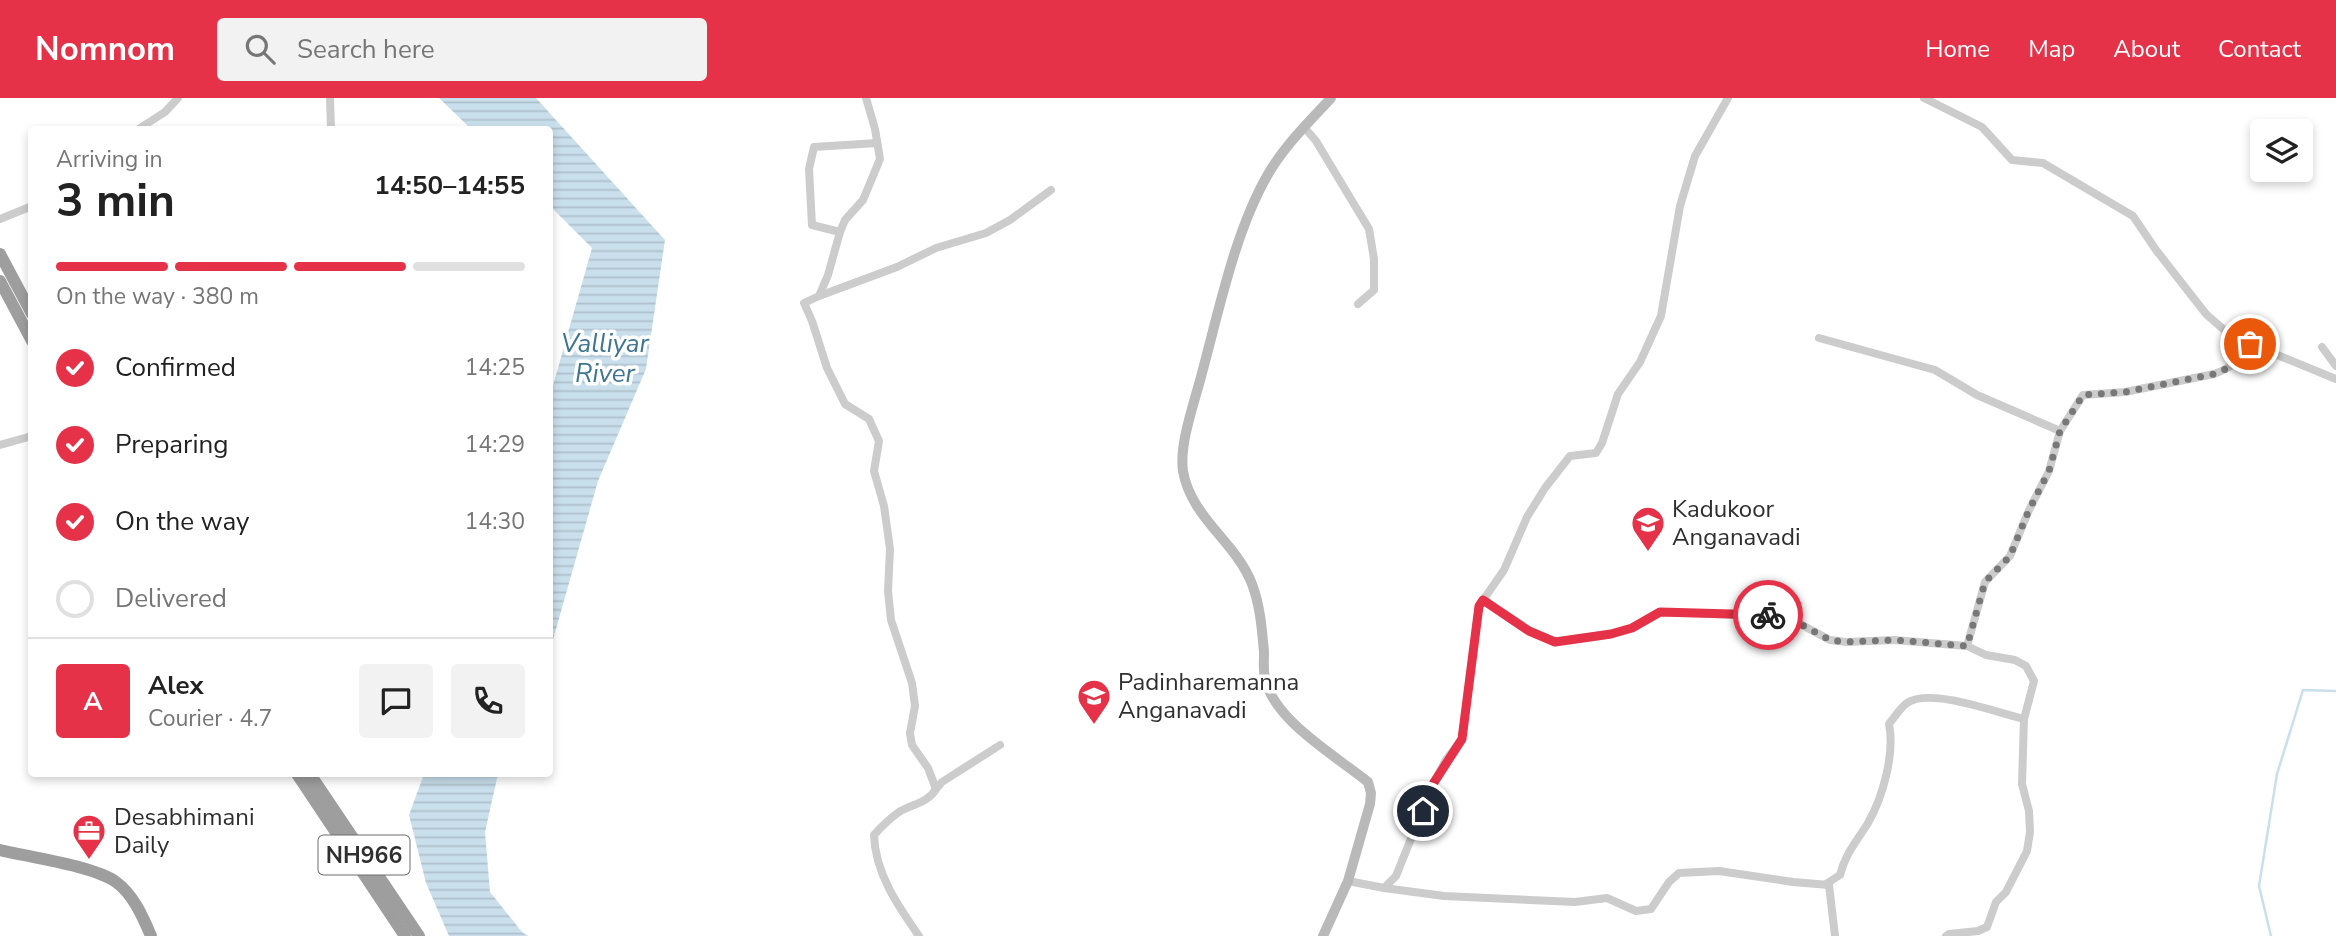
<!DOCTYPE html>
<meta charset="utf-8">
<style>
body{margin:0;font-family:"Nunito Sans",sans-serif;background:#f2f2f2;color:#222;height:100vh;display:flex;flex-direction:column;font-size:26px;white-space:nowrap}
*{box-sizing:border-box;margin:0}
p{font-size:23px;color:#767676}
.icon{flex:none;width:38px;height:38px;fill:none;stroke:currentColor;stroke-width:2;stroke-linecap:round;stroke-linejoin:round}
.map{position:relative;flex:1;overflow:hidden}
.sheet{position:absolute;left:28px;top:28px;width:525px;height:651px;display:flex;flex-direction:column;background:#fff;border-radius:7px;box-shadow:0 4px 10px #0003}
.sheet>*{flex:none}
.tools{position:absolute;left:2250px;top:21px;display:grid;gap:14px}
.tools a{display:grid;place-items:center;width:63px;height:63px;border-radius:7px;background:#fff;box-shadow:0 4px 10px #0003;font-size:35px}
.pin{position:absolute;display:grid;place-items:center;width:60px;height:60px;color:#fff;margin:-30px;border:4px solid #fff;border-radius:50%;box-shadow:0 2px 7px #0007}
.courier{position:absolute;display:grid;place-items:center;width:70px;height:70px;margin:-35px;border:5px solid #e53248;border-radius:50%;background:#fff;color:#222;box-shadow:0 2px 9px #0007}
.head em{font-style:normal;font-weight:700}
.head div{display:flex;flex-direction:column-reverse}
.head{display:flex;align-items:center;justify-content:space-between;height:119px;padding:0 28px}
h1{font-size:46px;font-weight:700;line-height:52px}
.bar{display:grid;grid-template-columns:repeat(4,1fr);gap:10px 7px;align-content:center;height:84px;padding:0 28px}
.bar i{height:9px;border-radius:5px;background:#e0e0e0}
.bar .current{background:#e53248}
.bar p{grid-column:span 4}
.line{display:flex;align-items:center;gap:18px;padding:0 28px;border-top:2px solid #e0e0e0}
.line div{flex:1}
.round{display:grid;place-items:center;flex:none;width:74px;height:74px;border-radius:7px;background:#f2f2f2}
ol{padding:0 28px;list-style:none}
li{display:flex;align-items:center;gap:21px;height:77px}
li p{margin-inline-start:auto}
li .icon{padding:7px;border-radius:50%;background:#e53248;color:#fff;stroke-width:4}
li:last-child{color:#767676}
li i{width:38px;height:38px;border:4px solid #e0e0e0;border-radius:50%}
header{display:flex;align-items:center;gap:42px;box-sizing:border-box;height:98px;padding:0 35px;background:#e53248;color:#fff}
header strong{font-size:33px}
nav{display:flex;gap:38px;margin-inline-start:auto;font-size:24px}
.search{width:490px;height:63px;background:#f2f2f2;display:flex;align-items:center;gap:18px;box-sizing:border-box;padding:0 24px;border-radius:7px;color:#767676;font-size:26px}
.map>svg:first-child{display:block}
.water{fill:url(#water-rules)}
.lines{fill:none;stroke-linecap:round;stroke-linejoin:round}
.stream{stroke:#c9e0ec;stroke-width:2.5}
.minor{stroke:#ccc;stroke-width:8}
.secondary{stroke:#b9b9b9;stroke-width:10}
.trunk{stroke:#9e9e9e;stroke-width:12}
.done{stroke:#787878;stroke-width:7;stroke-dasharray:0 12.6}
.route{stroke:#e53248;stroke-width:9}
.labels{text-anchor:middle;dominant-baseline:central;stroke-width:7;stroke-linejoin:round;paint-order:stroke}
.shield{fill:#fff;stroke:#6d6d6d;stroke-width:2}
.shield-label{font-size:23px;font-weight:bold;fill:#2f2f2f}
.poi-label{font-size:24px;fill:#2f2f2f;stroke:#fff;text-anchor:start}
.water-label{font-size:26px;font-style:italic;fill:#3d7592;stroke:#fff}
</style>
<header>
<strong>Nomnom</strong>
<div class="search"><svg class="icon" aria-label="search" viewBox="0 0 24 24"><circle cx="10" cy="10" r="6"/><path d="M15 15l6 6"/></svg>Search here</div>
<nav><a>Home</a><a>Map</a><a>About</a><a>Contact</a></nav>
</header>
<div class="map">
<svg width="2336" height="838" viewBox="0 0 2336 838">
<defs>
<pattern id="water-rules" width="6" height="5" patternUnits="userSpaceOnUse" patternTransform="scale(1.75)"><rect width="6" height="5" fill="#c9e0ec"/><path d="M0 2.5h6" fill="none" stroke="#adc0cb"/></pattern>
</defs>
<rect width="100%" height="100%" fill="#fff"/>
<!-- water -->
<g class="water">
<polygon points="439,0 536,0 665,142 646,271 598,383 550,552 550,298 592,150 550,108 550,32 471,31"/>
<polygon points="424,676 498,676 485,734 490,794 522,834 528,838 449,838 426,785 409,717"/>
</g>
<g class="lines">
<!-- stream -->
<polyline class="stream" points="2271,838 2259,788 2277,676 2303,592 2336,593"/>
<!-- minor -->
<g class="minor">
<polyline points="330,0 331,32"/>
<path d="M866,0L875,31L880,61L863,102L845,122L840,134L828,177L819,198L804,205L812,223L827,270L845,306L869,321L879,343L874,373L884,408L890,451L888,493L891,522L912,585L915,608L910,635L912,647L928,670L936,691C928,705 912,706 899,714C889,721 882,728 874,737C875,775 898,808 919,838"/>
<polyline points="1924,0 1982,29 2012,62 2043,65 2133,118 2156,152 2206,216 2231,238 2336,281"/>
<polyline points="1304,29 1316,43 1369,131 1374,161 1374,192 1358,206"/>
<polyline points="137,32 165,14 178,0"/>
<polyline points="0,121 32,108"/>
<polyline points="840,134 812,127 809,71 814,49 877,45"/>
<polyline points="819,198 897,169 936,150 986,135 1010,122 1051,92"/>
<polyline points="1819,240 1935,272 1977,297 2060,333"/>
<polyline points="2322,249 2336,268"/>
<polyline points="0,347 32,338"/>
<polyline points="1483,502 1529,533 1555,544 1611,536 1632,530 1660,514 1787,519 1830,542 1846,544 1894,542 1967,548"/>
<path d="M2024,621L2034,583L2026,568L2015,562L1986,557L1967,548L1985,484L2010,458L2029,412L2049,373L2060,333L2083,297L2125,294L2214,276C2231,270 2241,262 2250,246"/>
<polyline points="936,691 942,684 1000,647"/>
<polyline points="1348,783 1384,790 1396,778 1433,686 1446,662 1462,641 1479,508 1504,472 1527,419 1545,390 1570,358 1596,355 1602,345 1618,296 1640,264 1661,218 1680,108 1695,58 1728,0"/>
<path d="M1826,786L1840,777C1845,756 1857,743 1868,725C1883,699 1895,655 1889,626C1894,620 1900,610 1907,605C1930,589 1998,615 2024,621L2022,686L2029,713L2030,734L2027,753L2006,794L1996,804L1987,829L1978,833L1949,836L1946,838"/>
<polyline points="1384,790 1444,798 1575,804 1607,800 1636,813 1651,811 1669,784 1679,775 1719,773 1793,784 1829,787 1835,838"/>
</g>
<!-- secondary -->
<path class="secondary" d="M1323,838L1348,783L1370,706L1371,695L1368,684C1336,658 1273,622 1265,580C1263,572 1264,562 1264,554C1262,531 1260,507 1252,486C1236,444 1191,420 1183,373C1179,345 1195,303 1202,275C1219,212 1235,134 1267,78C1283,49 1309,24 1331,0"/>
<!-- trunk -->
<g class="trunk">
<polyline points="0,156 32,216"/>
<polyline points="0,183 32,243"/>
<polyline points="297,676 405,838"/>
<polyline points="310,676 419,838"/>
<path d="M0,752C29,759 94,768 116,784C133,796 143,819 151,838"/>
</g>
</g>
<g class="lines">
<!-- done -->
<path class="done" d="M1768,517L1787,519L1830,542L1846,544L1894,542L1967,548L1985,484L2010,458L2029,412L2049,373L2060,333L2083,297L2125,294L2214,276C2231,270 2241,262 2250,246"/>
<!-- route -->
<polyline class="route" points="1423,713 1433,686 1462,641 1479,508 1483,502 1529,533 1555,544 1611,536 1632,530 1660,514 1768,517"/>
</g>
<!-- icons -->
<defs>
<symbol id="school-pin" viewBox="-11 -11 22 30"><path d="M0 17L-7.5 6A9.5 9.5 0 1 1 7.5 6Z" fill="#e53248" stroke="#fff"/><path d="M0-5L7-2L0 1L-7-2ZM-4 1L0 2.5L4 1V4Q0 6-4 4Z" fill="#fff"/></symbol>
<symbol id="office-pin" viewBox="-11 -11 22 30"><path d="M0 17L-7.5 6A9.5 9.5 0 1 1 7.5 6Z" fill="#e53248" stroke="#fff"/><path d="M-6-3h4V-5.5h4V-3h4V5H-6ZM-1-4.5V-3h2v-1.5ZM-6 0V1H6V0Z" fill="#fff"/></symbol>
</defs>
<g fill-rule="evenodd">
<use href="#school-pin" x="1629" y="406" width="38" height="52"/>
<use href="#school-pin" x="1075" y="579" width="38" height="52"/>
<use href="#office-pin" x="70" y="714" width="38" height="52"/>
</g>
<g class="labels">
<!-- shield labels -->
<rect class="shield" x="318.5" y="737.5" width="91" height="39" rx="5"/>
<g class="shield-label">
<text x="364" y="757">NH966</text>
</g>
<!-- poi labels -->
<g class="poi-label">
<text x="1672" y="411">Kadukoor<tspan x="1672" dy="28">Anganavadi</tspan></text>
<text x="1118" y="584">Padinharemanna<tspan x="1118" dy="28">Anganavadi</tspan></text>
<text x="114" y="719">Desabhimani<tspan x="114" dy="28">Daily</tspan></text>
</g>
<!-- water labels -->
<g class="water-label">
<text x="605" y="245">Valliyar<tspan x="605" dy="30">River</tspan></text>
</g>
</g>
</svg>
<div class="tools">
<a><svg class="icon" aria-label="layers" viewBox="0 0 24 24"><path d="M12 4l9 5-9 5-9-5zM3 14l9 5 9-5"/></svg></a>
</div>
<div class="pin" style="left:2250px;top:246px;background:#ea580c"><svg class="icon" aria-label="bag" viewBox="0 0 24 24"><path d="M5 8h14l-1 12H6zM9 8a3 3 0 0 1 6 0"/></svg></div>
<div class="pin" style="left:1423px;top:713px;background:#1f2937"><svg class="icon" aria-label="home" viewBox="0 0 24 24"><path d="M3 11l9-7 9 7M6 9v11h12V9"/></svg></div>
<div class="courier" style="left:1768px;top:517px"><svg class="icon" aria-label="bike" viewBox="0 0 24 24"><circle cx="6" cy="16" r="4"/><circle cx="18" cy="16" r="4"/><path d="M6 16l4-8h5l3 8M10 8l3 8H6M13 5h3"/></svg></div>
<section class="sheet">
<div class="head"><div><h1>3 min</h1><p>Arriving in</p></div><em>14:50–14:55</em></div>
<div class="bar"><i class="current"></i><i class="current"></i><i class="current"></i><i></i><p>On the way · 380 m</p></div>
<ol>
<li><svg class="icon" aria-label="check" viewBox="0 0 24 24"><path d="M5 12l5 5 9-10"/></svg>Confirmed<p>14:25</p></li>
<li><svg class="icon" aria-label="check" viewBox="0 0 24 24"><path d="M5 12l5 5 9-10"/></svg>Preparing<p>14:29</p></li>
<li><svg class="icon" aria-label="check" viewBox="0 0 24 24"><path d="M5 12l5 5 9-10"/></svg>On the way<p>14:30</p></li>
<li><i></i>Delivered</li>
</ol>
<div class="line" style="height:126px"><b class="round" style="background:#e53248;color:#fff">A</b><div><b>Alex</b><p>Courier · 4.7</p></div><a class="round"><svg class="icon" aria-label="chat" viewBox="0 0 24 24"><path d="M4 5h16v11H9l-5 4z"/></svg></a><a class="round"><svg class="icon" aria-label="phone" viewBox="0 0 24 24"><path d="M5 4h4l2 5-3 2q2 4 5 5l2-3 5 2v4C11 20 4 13 5 4z"/></svg></a></div>
</section>
</div>
